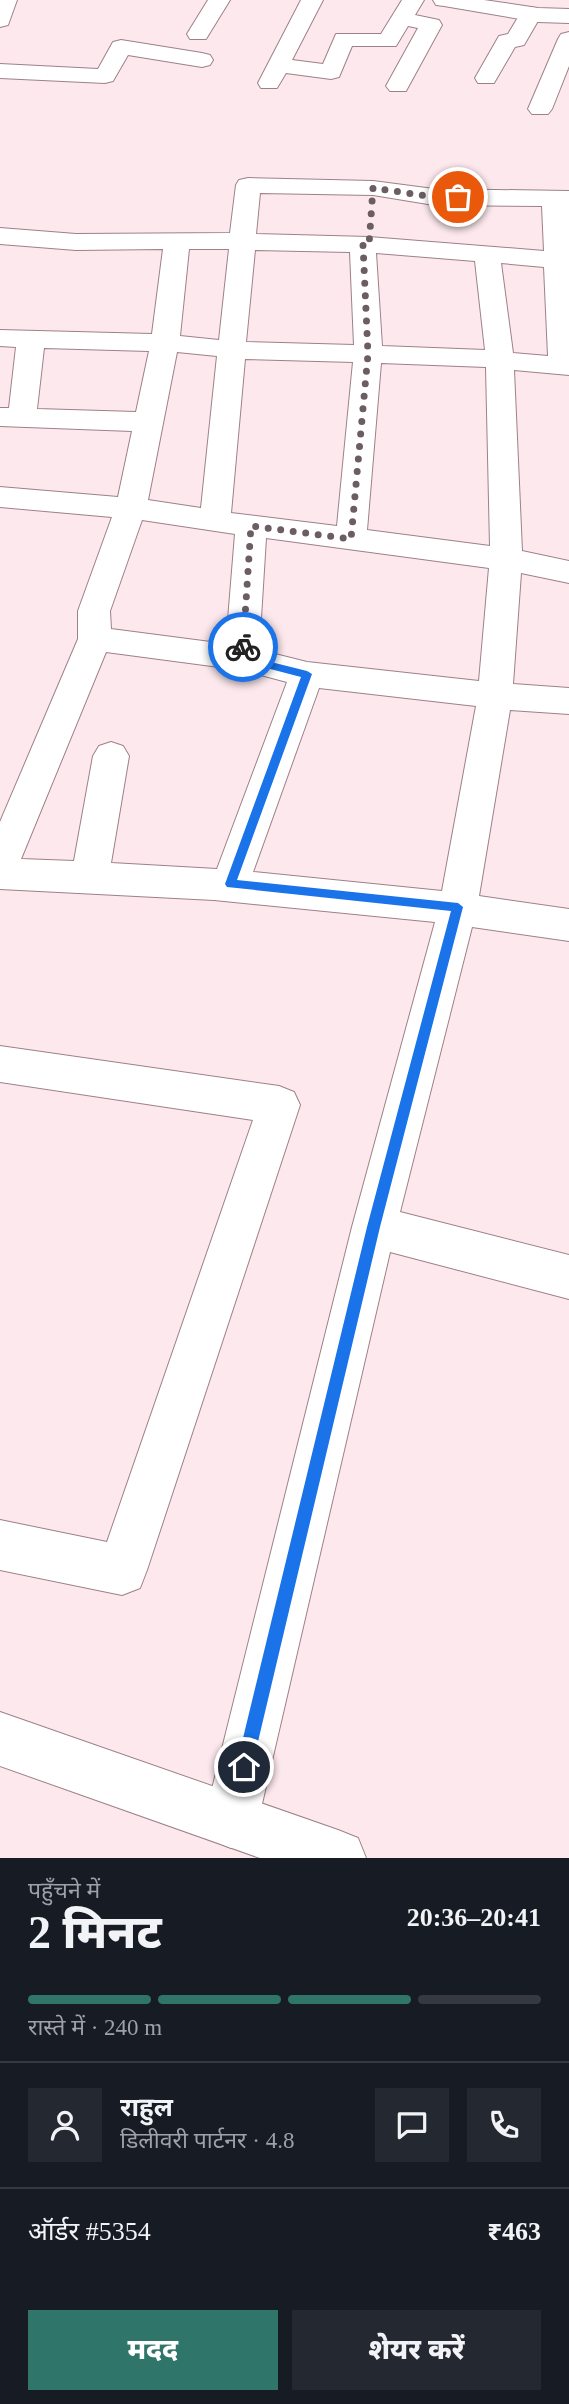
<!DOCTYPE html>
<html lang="hi">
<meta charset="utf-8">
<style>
body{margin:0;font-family:"Times New Roman","Noto Sans Devanagari",serif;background:#242831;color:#f1f3f6;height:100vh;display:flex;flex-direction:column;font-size:26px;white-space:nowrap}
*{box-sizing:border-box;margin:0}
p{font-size:23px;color:#9ea1a6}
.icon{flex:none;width:38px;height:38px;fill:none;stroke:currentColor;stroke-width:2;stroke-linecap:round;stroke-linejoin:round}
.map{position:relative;height:1858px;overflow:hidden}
.details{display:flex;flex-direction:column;background:#171b24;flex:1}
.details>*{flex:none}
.pin{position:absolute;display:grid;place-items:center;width:60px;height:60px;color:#fff;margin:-30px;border:4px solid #fff;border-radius:50%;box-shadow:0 2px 7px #0007}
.courier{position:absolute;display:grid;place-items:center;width:70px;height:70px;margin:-35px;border:5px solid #1a73e8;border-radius:50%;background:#fff;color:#222;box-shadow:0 2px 9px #0007}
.summary em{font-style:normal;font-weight:800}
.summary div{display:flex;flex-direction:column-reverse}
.summary{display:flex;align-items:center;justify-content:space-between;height:119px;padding:0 28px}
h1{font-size:46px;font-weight:800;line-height:52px}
.bar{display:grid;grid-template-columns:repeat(4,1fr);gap:10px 7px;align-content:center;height:84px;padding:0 28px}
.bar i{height:9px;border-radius:5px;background:#363941}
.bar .current{background:#2f7569}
.bar p{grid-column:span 4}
.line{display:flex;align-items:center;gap:18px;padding:0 28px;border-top:2px solid #363941}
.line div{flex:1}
.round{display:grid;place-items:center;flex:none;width:74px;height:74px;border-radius:0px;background:#242831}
.primary-button{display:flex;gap:14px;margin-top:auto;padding:14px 28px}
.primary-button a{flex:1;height:80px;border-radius:0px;background:#2f7569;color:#fff;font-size:28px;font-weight:800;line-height:80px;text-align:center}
.primary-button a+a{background:#242831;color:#f1f3f6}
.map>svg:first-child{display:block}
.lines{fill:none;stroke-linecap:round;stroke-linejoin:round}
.minor-casing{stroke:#9e8088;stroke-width:2}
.tertiary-casing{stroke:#9e8088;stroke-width:2}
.secondary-casing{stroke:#9e8088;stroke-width:2}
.minor{fill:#fff;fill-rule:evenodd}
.tertiary{fill:#fff;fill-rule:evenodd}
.secondary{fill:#fff;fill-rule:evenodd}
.route{fill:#1a73e8}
.done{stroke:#6b5d61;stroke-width:7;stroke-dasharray:0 12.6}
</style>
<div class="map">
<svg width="569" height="1858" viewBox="0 0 569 1858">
<rect width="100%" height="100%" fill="#fce8ed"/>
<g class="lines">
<defs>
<g id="minor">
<polygon points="208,0 230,0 206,39 190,39 187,34"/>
<polygon points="301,0 323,0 292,60 323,64 336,34 381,34 402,0 424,0 415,15 439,20 442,25 406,91 390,91 386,86 418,28 408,26 396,46 352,46 339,77 331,79 286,73 277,88 261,88 258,83"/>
<polygon points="531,7 539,9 542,14 524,45 515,47 494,83 478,83 475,78 499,36 508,34 523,9"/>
<polygon points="569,32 569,66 552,109 548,114 532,114 528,109 558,39 561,34"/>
<polygon points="121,40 202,53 210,55 213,60 210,65 202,67 128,55 113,81 105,83 0,78 0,64 98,69 113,42"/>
<path d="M248,178L373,181L434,189L569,191V375L514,370L522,551L569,561V583L521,573L513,684L569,688V714L510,710L479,896L569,909V941L472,927L400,1212L569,1255V1299L390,1252L258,1821L250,1840L231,1848L212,1840L204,1821L352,1227L435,922L214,900L0,889V822L78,639V611L112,517L0,507V487L118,497L132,431L0,426V408H9L16,347L0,346V330L152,334L163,249L76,250L0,244V228L76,234L230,233L236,185L239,180ZM260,193L373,195L434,205L542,206L544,251L369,237L256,234ZM189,249H229L219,340L180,336ZM255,250L350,252L354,345L246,342ZM376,253L475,261L485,350L382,346ZM501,263L544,267L548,356L513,353ZM44,348L149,351L136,412L37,409ZM177,352L217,356L201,508L148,500ZM245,359L353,362L337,526L231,513ZM381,363L486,367L490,546L367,530ZM142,520L235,534L226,644L111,629L110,611ZM266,538L489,568L479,681L307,662L259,650ZM106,652L242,670L287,682L217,869L111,863L129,756L123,746L111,742L99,746L93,756L74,861L21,859ZM319,688L476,706L442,891L253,872Z"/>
<polygon points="0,1046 279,1086 294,1092 300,1105 147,1570 140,1588 122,1595 0,1570 0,1520 107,1542 253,1120 0,1082"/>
</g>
<g id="tertiary">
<polygon points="433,0 484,0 538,8 569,9 569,23 538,22 444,6 436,5"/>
<polygon points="0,1712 338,1830 358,1838 366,1858 260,1858 0,1766"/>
</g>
<polygon id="secondary" points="0,0 17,0 8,25 0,27"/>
</defs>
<!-- minor casing -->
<use href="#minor" class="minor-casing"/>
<!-- tertiary casing -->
<use href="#tertiary" class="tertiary-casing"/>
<!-- secondary casing -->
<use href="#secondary" class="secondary-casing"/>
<!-- minor -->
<use href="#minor" class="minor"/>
<!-- tertiary -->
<use href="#tertiary" class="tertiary"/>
<!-- secondary -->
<use href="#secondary" class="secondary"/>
</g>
<!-- route -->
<polygon class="route" points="243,643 248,647 247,656 307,671 312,674 237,880 458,903 463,907 380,1227 252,1767 250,1773 244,1775 239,1773 236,1767 367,1227 451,911 227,887 225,884 301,677 239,661 238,647"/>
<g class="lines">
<!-- done -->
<polyline class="done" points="243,647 251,526 351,539 368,354 363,245 369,245 373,188 434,197 458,197"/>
</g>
</svg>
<div class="pin" style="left:458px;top:197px;background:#ea580c"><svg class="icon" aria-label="bag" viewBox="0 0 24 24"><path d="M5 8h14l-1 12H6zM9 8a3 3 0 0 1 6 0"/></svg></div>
<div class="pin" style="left:244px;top:1767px;background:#1f2937"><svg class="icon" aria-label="home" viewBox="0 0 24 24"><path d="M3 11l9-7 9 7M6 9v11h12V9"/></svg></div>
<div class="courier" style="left:243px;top:647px"><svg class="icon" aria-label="bike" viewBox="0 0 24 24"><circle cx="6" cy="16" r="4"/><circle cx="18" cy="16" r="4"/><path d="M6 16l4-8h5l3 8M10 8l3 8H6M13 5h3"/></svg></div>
</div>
<section class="details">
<div class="summary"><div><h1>2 मिनट</h1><p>पहुँचने में</p></div><em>20:36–20:41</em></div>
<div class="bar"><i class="current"></i><i class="current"></i><i class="current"></i><i></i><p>रास्ते में · 240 m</p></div>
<div class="line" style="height:126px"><a class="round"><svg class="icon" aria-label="person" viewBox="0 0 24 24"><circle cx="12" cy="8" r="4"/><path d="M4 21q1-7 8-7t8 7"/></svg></a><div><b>राहुल</b><p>डिलीवरी पार्टनर · 4.8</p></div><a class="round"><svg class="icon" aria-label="chat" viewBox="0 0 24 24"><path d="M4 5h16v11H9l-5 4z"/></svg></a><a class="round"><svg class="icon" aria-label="phone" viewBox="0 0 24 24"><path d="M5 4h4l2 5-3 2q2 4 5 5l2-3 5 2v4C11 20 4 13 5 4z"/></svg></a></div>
<div class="line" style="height:91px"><div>ऑर्डर #5354</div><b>₹463</b></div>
<div class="primary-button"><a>मदद</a><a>शेयर करें</a></div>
</section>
